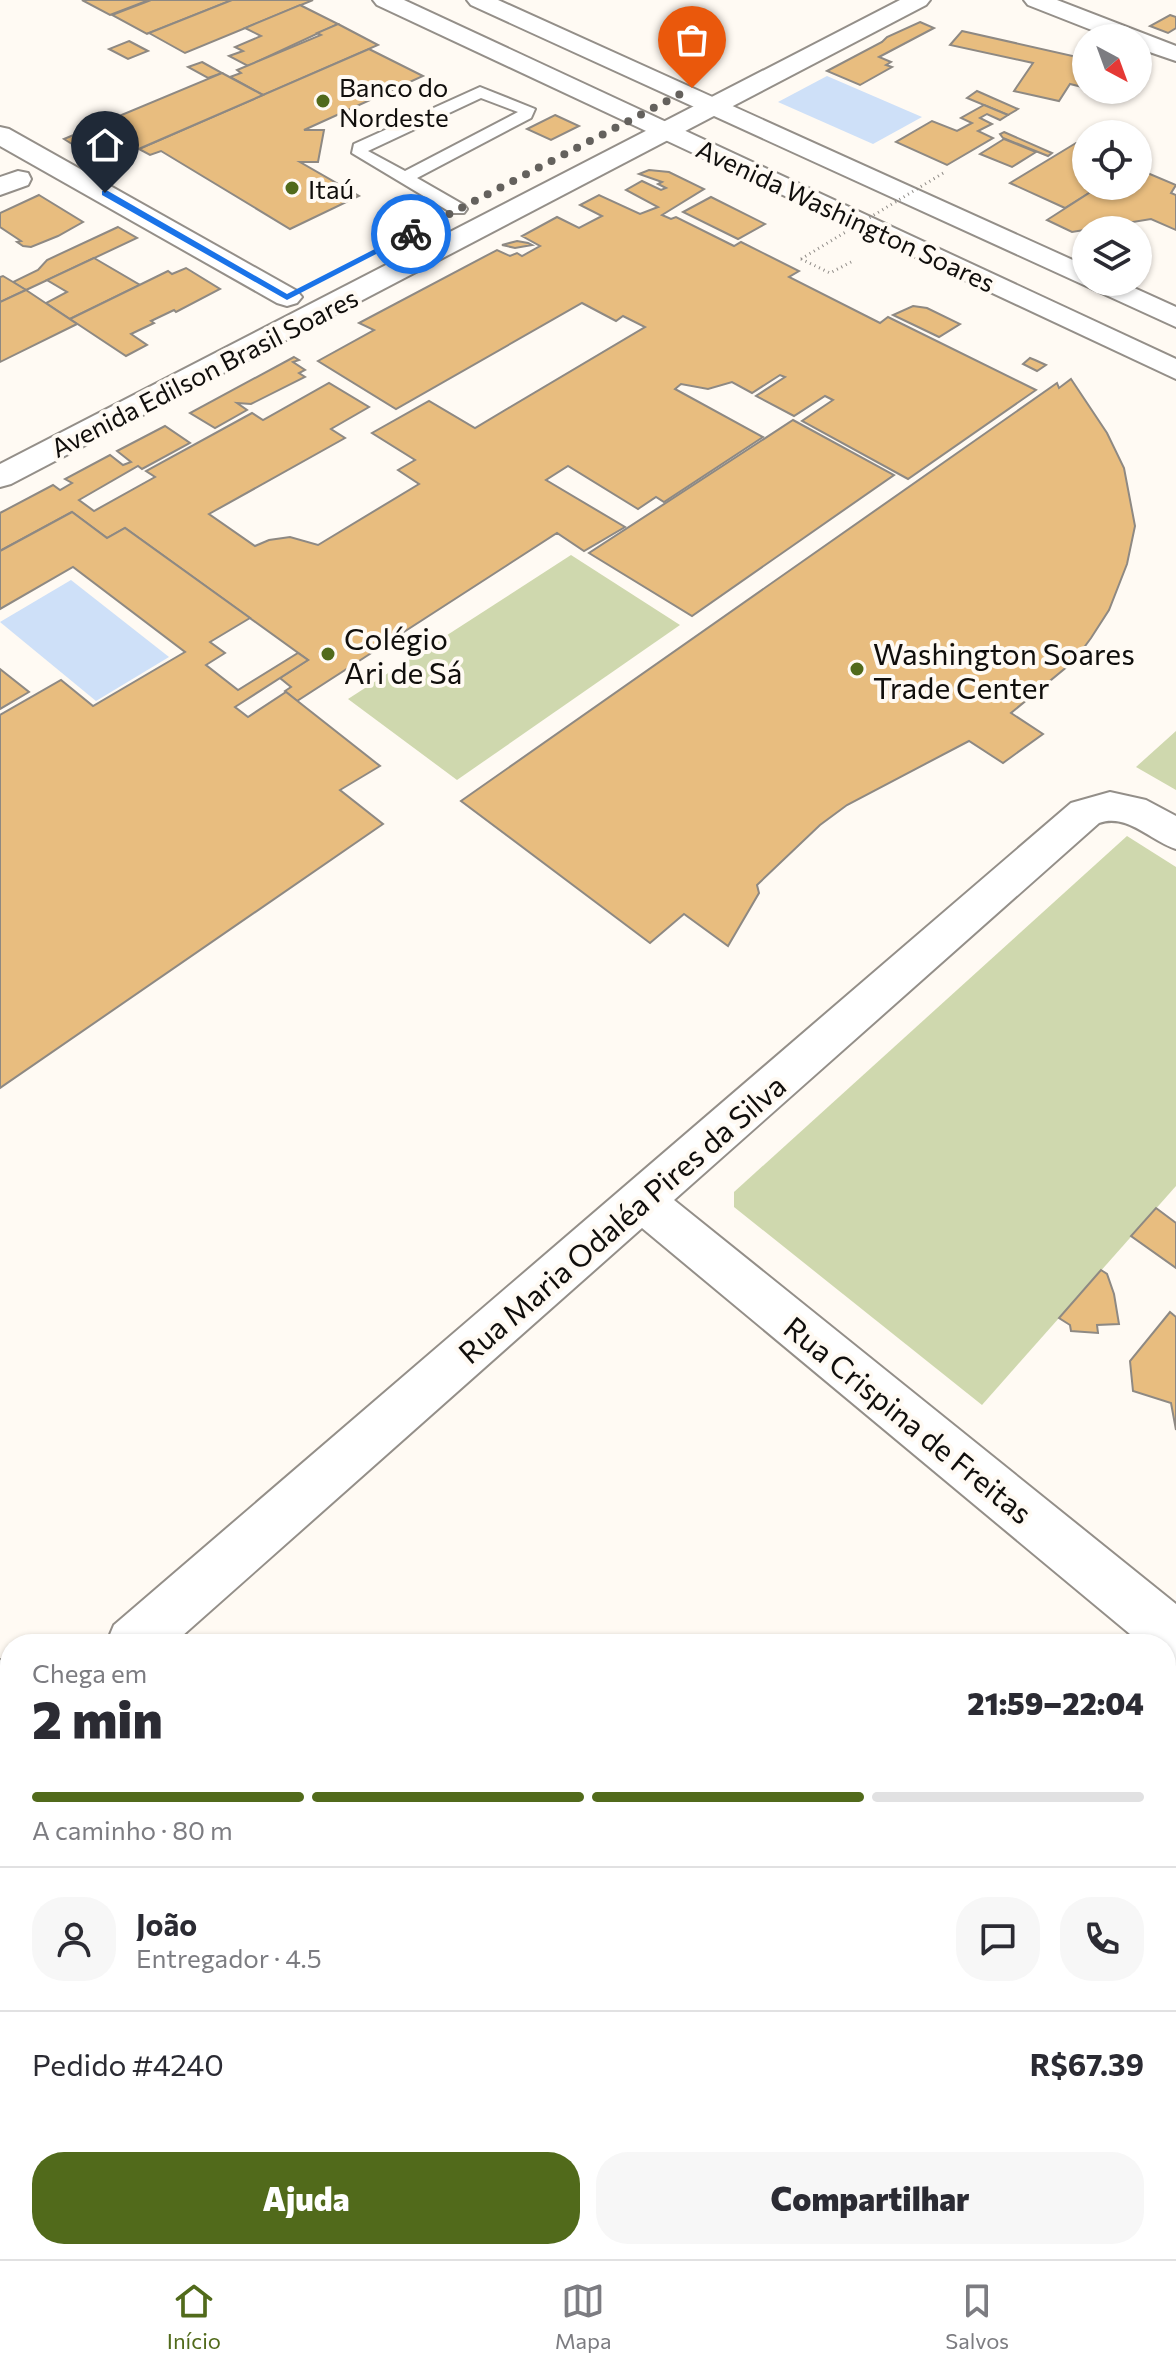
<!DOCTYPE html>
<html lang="pt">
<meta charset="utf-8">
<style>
body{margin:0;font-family:Commissioner,sans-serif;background:#f7f7f7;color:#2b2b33;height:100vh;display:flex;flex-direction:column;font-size:30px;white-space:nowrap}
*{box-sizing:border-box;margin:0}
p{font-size:26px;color:#7c7c81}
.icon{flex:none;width:44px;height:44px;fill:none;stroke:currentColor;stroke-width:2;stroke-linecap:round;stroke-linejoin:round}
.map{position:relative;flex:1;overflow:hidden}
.side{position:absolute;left:0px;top:1634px;width:1176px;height:626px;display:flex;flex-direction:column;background:#fff;border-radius:32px 32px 0 0;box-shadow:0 2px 6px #0004}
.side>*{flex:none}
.needle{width:52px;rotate:139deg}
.controls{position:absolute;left:1072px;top:24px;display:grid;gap:16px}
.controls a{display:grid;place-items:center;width:80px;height:80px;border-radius:50%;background:#fff;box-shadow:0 2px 6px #0004;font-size:40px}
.pin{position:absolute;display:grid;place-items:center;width:68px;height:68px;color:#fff;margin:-82px -34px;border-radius:50% 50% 50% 0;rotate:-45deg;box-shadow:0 0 8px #0007}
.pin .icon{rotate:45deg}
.courier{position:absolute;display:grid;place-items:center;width:80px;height:80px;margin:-40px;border:6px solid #1a73e8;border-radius:50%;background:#fff;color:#222;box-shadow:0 2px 10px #0007}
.summary em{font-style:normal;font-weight:800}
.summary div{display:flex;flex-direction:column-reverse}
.summary{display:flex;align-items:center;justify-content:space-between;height:136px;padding:0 32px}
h1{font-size:52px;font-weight:800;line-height:60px}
.bar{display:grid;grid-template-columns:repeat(4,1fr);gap:12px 8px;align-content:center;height:96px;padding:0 32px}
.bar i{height:10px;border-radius:6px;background:#e1e1e2}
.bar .on{background:#516a1b}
.bar p{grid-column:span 4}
.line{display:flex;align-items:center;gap:20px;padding:0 32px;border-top:2px solid #e1e1e2}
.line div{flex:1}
.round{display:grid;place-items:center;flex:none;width:84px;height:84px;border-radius:32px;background:#f7f7f7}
.action{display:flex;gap:16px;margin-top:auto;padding:16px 32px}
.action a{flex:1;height:92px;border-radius:32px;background:#516a1b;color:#fff;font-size:32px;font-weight:800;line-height:92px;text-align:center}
.action a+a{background:#f7f7f7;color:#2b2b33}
.tab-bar{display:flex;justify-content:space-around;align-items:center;height:112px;border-top:2px solid #e1e1e2;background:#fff;font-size:22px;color:#7c7c81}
.tab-bar a{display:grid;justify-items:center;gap:4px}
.tab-bar .on{color:#516a1b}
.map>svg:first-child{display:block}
.green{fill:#cfd8ae}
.water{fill:#cee0f8}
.building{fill:#e8bd7f;stroke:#8e8983;stroke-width:2}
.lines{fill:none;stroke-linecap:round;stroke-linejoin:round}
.lane-casing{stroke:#948f89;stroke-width:4}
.street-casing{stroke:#948f89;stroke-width:4}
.secondary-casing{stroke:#948f89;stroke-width:4}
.highway-casing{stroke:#948f89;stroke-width:4}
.path{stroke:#8f8b87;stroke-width:3;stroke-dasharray:1 4;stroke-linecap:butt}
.lane{fill:#fff;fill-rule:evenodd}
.street{fill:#fff;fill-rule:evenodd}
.secondary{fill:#fff;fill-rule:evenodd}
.highway{fill:#fff;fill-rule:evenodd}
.path-bridge{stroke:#8f8b87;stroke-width:3;stroke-dasharray:1 4;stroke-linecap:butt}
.route{fill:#1a73e8}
.done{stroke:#64615d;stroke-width:8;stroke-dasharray:0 14.4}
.poi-dot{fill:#516a1b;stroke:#fffaf3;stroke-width:3}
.labels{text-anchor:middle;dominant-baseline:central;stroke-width:8;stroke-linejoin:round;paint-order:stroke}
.far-poi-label{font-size:26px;fill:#100e0c;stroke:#fffaf3;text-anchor:start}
.far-street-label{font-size:26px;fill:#100e0c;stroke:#fffaf3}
.poi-label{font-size:30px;fill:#100e0c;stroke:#fffaf3;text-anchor:start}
.street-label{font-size:30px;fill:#100e0c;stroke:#fffaf3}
</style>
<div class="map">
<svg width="1176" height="2259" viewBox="0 0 1176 2259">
<rect width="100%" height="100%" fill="#fffaf3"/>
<!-- green -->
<g class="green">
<polygon points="571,555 680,625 457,780 348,699"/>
<polygon points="1176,731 1176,790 1136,767"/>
<polygon points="1127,836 1176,867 1176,1186 982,1405 734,1207 734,1192"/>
</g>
<!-- water -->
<g class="water">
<polygon points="827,76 922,117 873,144 778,102"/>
<polygon points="71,580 169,657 96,701 0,622"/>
</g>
<!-- building -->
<g class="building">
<polygon points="82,0 149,0 110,15"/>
<polygon points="151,0 232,0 147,34 112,15"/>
<polygon points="232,0 313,0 185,53 149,33"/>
<polygon points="300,5 338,24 248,66 229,56 243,51 235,47 261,36 245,28"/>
<polygon points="1170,15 1176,17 1176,28 1168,33 1150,26"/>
<polygon points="920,22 934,28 879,57 891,62 886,65 892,67 860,85 827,71 882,42 887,37"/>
<polygon points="338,24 378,45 263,95 230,77 241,73 237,70 321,35 317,33"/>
<polygon points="962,31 1086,59 1086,88 1070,84 1059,101 1014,91 1033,63 950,45"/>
<polygon points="129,41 148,51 128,59 109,49"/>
<polygon points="369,49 423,76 304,130 324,130 318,162 300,162 359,196 290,229 161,151 150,155 139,149"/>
<polygon points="202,62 222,73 208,78 188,67"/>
<polygon points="222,73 263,95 104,164 64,139"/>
<polygon points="977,91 1018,109 1008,115 967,98"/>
<polygon points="984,105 1008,115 1000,120 987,114 980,118 992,124 978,131 993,138 947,165 896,142 932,121 957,131 972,123 961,118"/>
<polygon points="555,115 579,126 551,140 527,129"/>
<polygon points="1004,132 1052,153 1048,156 1003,138 1000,134"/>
<polygon points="1004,139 1036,152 1012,167 980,154"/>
<polygon points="1076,143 1086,147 1086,186 1100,186 1065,208 1010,183"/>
<polygon points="1138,169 1176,185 1171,193 1176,195 1176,230 1151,219 1072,232 1047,220 1100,186 1138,186"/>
<polygon points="649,170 669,172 704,189 662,215 671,219 676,217 734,246 741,242 799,271 789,277 880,323 888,317 1036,390 908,479 802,421 833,400 825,396 794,416 756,396 785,377 780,375 752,393 732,382 708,389 681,384 675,389 763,437 664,502 656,497 638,509 568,466 546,480 625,527 584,551 557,533 297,701 285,691 291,687 280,678 308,660 125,528 107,538 72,512 0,551 0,513 53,485 60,490 72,483 65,479 110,455 123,465 131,462 117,451 165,426 190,443 142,469 138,466 79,500 94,511 155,477 146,471 252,413 263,420 329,383 369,407 331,429 345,438 209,514 255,546 269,540 290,537 318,545 419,484 398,470 415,460 372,433 429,401 475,428 645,327 623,316 616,321 582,303 396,409 318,361 374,330 359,323 497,250 510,256 517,253 522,256 540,246 522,236 557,217 579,228 602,216 580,205 599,195 640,214 658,207 626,190 642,181 661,190 666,188 658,184 662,182 639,174"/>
<polygon points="39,195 83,222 58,236 31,247 23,246 17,242 21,241 0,227 0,213"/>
<polygon points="711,197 765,224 738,239 683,212"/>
<polygon points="118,227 137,238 26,290 13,282 38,270 47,260"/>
<polygon points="517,241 528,243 532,245 515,248 502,245"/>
<polygon points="94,258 140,285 70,319 46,303 67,292 47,280"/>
<polygon points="186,268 220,289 176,312 174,310 151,321 154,323 131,334 147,345 126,356 70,319 168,271 172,274"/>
<polygon points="3,276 13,282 26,290 0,302 0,277"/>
<polygon points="26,290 77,324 0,362 0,302"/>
<polygon points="913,306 927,308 960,324 939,337 893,315"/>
<polygon points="294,357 299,360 293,362 305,370 299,373 305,377 251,404 237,403 247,410 215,428 190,413"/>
<polygon points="1030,358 1035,360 1046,365 1037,371 1023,364"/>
<polygon points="1071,379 1107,433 1124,468 1135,526 1127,564 1109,610 1091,638 1074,661 1011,713 1043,734 1003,763 969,741 847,805 820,825 757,885 759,893 728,946 684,914 650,943 461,801 1057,383 1059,388"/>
<polygon points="793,420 894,475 692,616 589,553"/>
<polygon points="72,512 107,538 125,528 250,618 210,642 225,653 206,665 238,690 298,653 308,660 235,707 248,717 286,692 380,766 340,790 383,824 0,1088 0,715 61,680 93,706 185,652 73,567 0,609 0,551"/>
<polygon points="0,669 29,692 0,709"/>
<polygon points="1156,1208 1176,1223 1176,1268 1131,1236"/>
<polygon points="1101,1270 1107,1274 1114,1294 1119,1324 1097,1325 1098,1333 1071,1331 1070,1325 1059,1318"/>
<polygon points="1170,1312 1176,1317 1176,1430 1171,1403 1133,1391 1130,1361"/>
<polygon points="1166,1758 1176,1766 1176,1894 1166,1885"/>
<polygon points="1166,1891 1176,1900 1176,2021 1172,2027 1166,2021"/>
<polygon points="25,2250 64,2250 70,2259 17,2259"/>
<polygon points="528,2250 663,2250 656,2259 520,2259"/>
<polygon points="733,2250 780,2250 789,2259 726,2259"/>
<polygon points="823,2250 941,2250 950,2259 832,2259"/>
</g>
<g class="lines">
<defs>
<path id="lane" d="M480,87L535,109L531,118L417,178L464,205L467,209L464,213H452L352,153L354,144ZM481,98L518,112L405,171L368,151Z"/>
<g id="street">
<polygon points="1024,0 1057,0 1176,46 1176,61 1138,48 1138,38 1112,38 1028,5"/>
<polygon points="0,127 9,129 297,291 302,297 297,303 287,306 277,303 0,146"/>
<polygon points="18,171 28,173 31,179 28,185 0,195 0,177"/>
<path d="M1110,792L1146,800L1176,816V849C1150,841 1128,813 1099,823L674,1200L1176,1604V1665L1166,1660V1644H1142L642,1228L173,1644H106L114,1625L1071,803Z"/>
<polygon points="0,1660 10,1664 10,1735 0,1731"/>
<polygon points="1,2017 10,2020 10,2074 0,2078"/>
<polygon points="253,2250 320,2250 324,2259 257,2259"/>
</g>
<polygon id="secondary" points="900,0 930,0 926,5 11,484 0,487 0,464"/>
<g id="highway">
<polygon points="373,0 404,0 1176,359 1176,379 377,5"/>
<polygon points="467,0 498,0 1086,266 1086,282 1121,282 1176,307 1176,327 471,5"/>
</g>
</defs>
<!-- lane casing -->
<use href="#lane" class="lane-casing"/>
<!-- street casing -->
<use href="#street" class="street-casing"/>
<!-- secondary casing -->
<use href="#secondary" class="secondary-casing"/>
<!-- highway casing -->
<use href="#highway" class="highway-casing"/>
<!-- path -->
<polyline class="path" points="801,259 830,273 853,261"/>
<!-- lane -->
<use href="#lane" class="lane"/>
<!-- street -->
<use href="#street" class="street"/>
<!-- secondary -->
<use href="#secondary" class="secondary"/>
<!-- highway -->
<use href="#highway" class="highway"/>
<!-- path-bridge -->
<polyline class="path-bridge" points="801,259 945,172"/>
</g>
<!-- route -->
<polygon class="route" points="102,191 108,191 287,294 408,232 415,234 287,300 102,195"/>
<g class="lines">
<!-- done -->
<polyline class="done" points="411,234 692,88"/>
</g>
<!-- markers -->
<g class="poi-dot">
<circle cx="323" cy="101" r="8"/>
<circle cx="292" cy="188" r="8"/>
<circle cx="328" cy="654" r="8"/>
<circle cx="857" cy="669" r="8"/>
</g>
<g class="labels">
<!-- far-poi labels -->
<g class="far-poi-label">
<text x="339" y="86">Banco do<tspan x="339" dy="30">Nordeste</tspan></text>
<text x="308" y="188">Itaú</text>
</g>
<!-- far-street labels -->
<g class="far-street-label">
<text transform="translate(846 215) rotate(25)">Avenida Washington Soares</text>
<text transform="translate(204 372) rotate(-27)">Avenida Edilson Brasil Soares</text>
</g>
<!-- poi labels -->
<g class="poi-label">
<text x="344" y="637">Colégio<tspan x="344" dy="34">Ari de Sá</tspan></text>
<text x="873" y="652">Washington Soares<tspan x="873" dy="34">Trade Center</tspan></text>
</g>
<!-- street labels -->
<g class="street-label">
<text transform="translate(621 1218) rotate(-41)">Rua Maria Odaléa Pires da Silva</text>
<text transform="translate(909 1419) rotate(39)">Rua Crispina de Freitas</text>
</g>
</g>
</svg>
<div class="controls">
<a><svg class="needle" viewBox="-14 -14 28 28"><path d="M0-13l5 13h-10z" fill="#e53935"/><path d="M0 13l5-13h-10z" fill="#7c7c81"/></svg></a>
<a><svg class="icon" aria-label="locate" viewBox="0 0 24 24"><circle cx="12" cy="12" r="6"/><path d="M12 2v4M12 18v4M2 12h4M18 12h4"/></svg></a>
<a><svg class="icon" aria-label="layers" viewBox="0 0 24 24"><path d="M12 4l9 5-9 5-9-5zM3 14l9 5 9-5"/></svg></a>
</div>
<div class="pin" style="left:692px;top:88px;background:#ea580c"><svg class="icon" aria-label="bag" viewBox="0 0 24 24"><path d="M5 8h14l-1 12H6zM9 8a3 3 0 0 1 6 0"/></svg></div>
<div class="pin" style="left:105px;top:193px;background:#1f2937"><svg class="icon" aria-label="home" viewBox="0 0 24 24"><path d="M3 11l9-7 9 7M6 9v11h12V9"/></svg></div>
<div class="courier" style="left:411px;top:234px"><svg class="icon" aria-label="bike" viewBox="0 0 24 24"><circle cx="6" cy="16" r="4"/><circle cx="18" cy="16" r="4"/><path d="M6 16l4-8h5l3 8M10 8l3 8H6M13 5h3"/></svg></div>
<section class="side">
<div class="summary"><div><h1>2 min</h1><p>Chega em</p></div><em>21:59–22:04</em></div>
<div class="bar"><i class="on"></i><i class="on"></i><i class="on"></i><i></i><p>A caminho · 80 m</p></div>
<div class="line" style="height:144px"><a class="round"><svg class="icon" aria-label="person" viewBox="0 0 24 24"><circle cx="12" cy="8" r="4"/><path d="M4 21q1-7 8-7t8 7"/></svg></a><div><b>João</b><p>Entregador · 4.5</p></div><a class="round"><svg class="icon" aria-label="chat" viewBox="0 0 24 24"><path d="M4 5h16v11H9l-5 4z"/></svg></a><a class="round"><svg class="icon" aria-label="phone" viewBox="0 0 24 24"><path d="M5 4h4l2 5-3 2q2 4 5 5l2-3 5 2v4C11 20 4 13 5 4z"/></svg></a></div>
<div class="line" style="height:104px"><div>Pedido #4240</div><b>R$67.39</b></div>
<div class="action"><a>Ajuda</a><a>Compartilhar</a></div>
</section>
</div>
<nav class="tab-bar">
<a class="on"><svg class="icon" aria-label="home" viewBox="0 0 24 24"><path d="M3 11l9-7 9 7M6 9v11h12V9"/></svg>Início</a>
<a><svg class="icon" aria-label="map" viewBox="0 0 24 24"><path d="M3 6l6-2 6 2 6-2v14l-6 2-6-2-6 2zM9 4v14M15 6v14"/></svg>Mapa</a>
<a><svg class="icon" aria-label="saved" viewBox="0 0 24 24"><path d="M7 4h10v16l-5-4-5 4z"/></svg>Salvos</a>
</nav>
